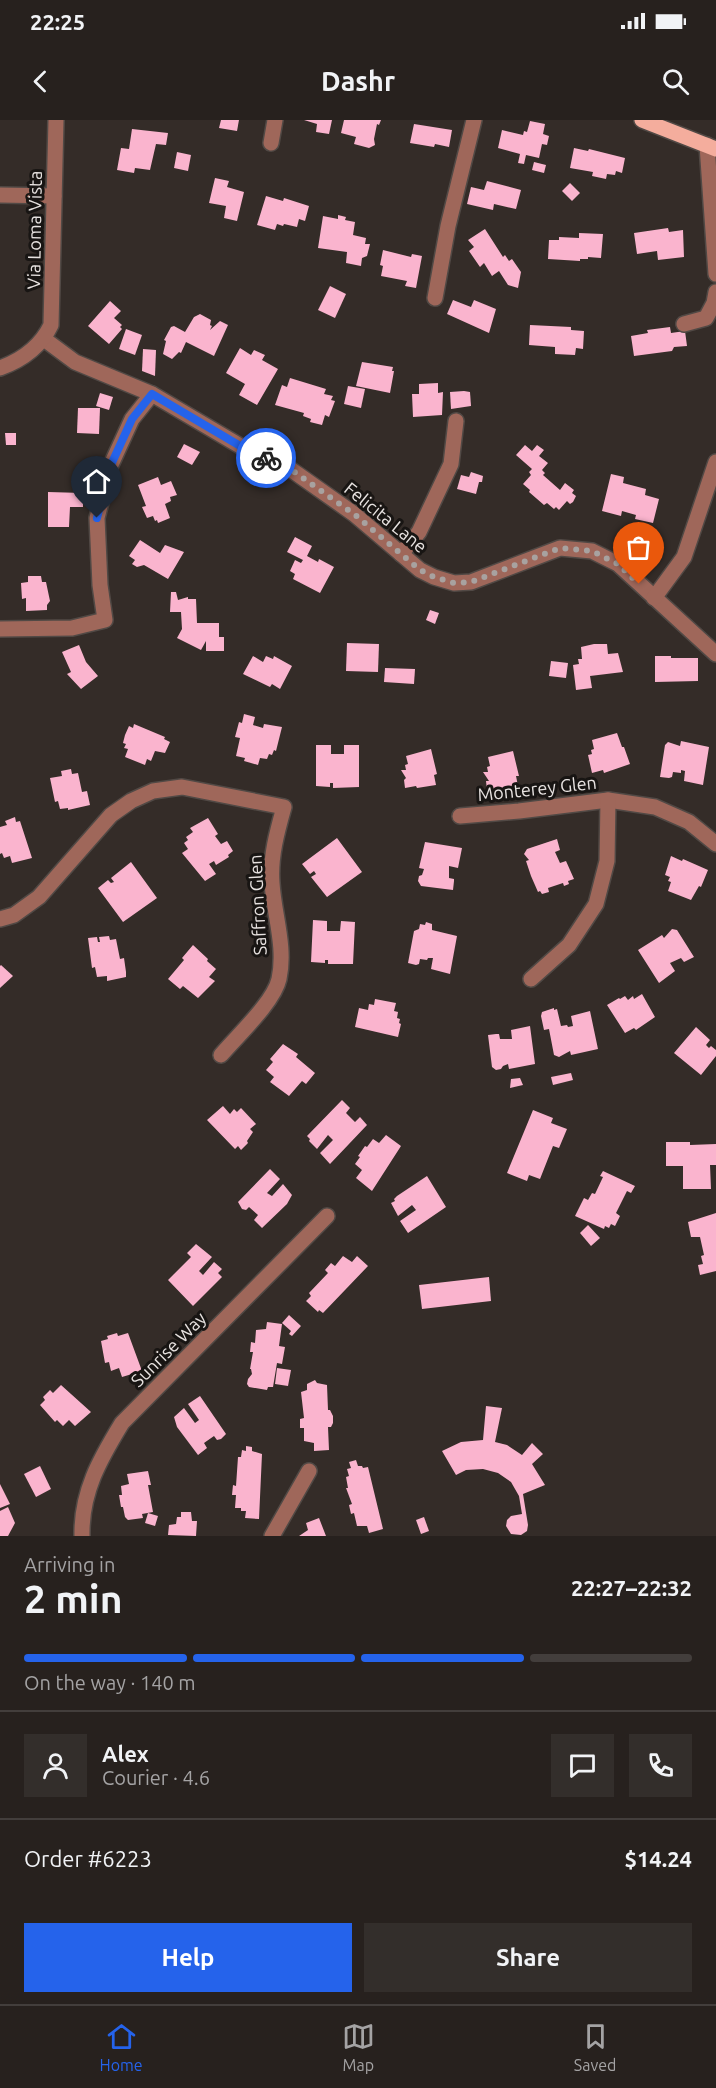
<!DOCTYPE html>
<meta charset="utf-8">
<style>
body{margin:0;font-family:Ubuntu,sans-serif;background:#332e2b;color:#f1f3f6;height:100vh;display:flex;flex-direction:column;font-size:22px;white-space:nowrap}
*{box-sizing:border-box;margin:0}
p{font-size:20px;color:#a4a3a4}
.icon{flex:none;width:33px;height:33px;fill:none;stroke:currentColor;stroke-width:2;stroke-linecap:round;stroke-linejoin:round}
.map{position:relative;height:1416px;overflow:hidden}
.panel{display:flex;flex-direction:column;background:#27211e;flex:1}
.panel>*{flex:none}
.pin{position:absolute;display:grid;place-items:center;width:51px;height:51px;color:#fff;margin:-62px -26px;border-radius:50% 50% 50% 0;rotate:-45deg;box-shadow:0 0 6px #0007}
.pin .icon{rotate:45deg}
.courier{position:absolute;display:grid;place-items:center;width:60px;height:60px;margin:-30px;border:4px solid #2563eb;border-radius:50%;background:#fff;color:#222;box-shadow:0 2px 8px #0007}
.summary em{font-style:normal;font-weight:700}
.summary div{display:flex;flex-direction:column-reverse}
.summary{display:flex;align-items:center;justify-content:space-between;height:102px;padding:0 24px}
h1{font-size:39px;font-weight:700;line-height:45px}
.bar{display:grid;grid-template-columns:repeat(4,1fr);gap:9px 6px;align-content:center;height:72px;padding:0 24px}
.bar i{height:8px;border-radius:4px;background:#433e3c}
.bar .current{background:#2563eb}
.bar p{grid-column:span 4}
.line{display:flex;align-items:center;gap:15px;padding:0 24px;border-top:2px solid #433e3c}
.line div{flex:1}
.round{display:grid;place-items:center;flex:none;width:63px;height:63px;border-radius:0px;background:#332e2b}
.cta{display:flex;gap:12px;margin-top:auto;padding:12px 24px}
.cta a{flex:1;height:69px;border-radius:0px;background:#2563eb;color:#fff;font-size:24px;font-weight:700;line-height:69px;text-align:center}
.cta a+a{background:#332e2b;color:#f1f3f6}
.status{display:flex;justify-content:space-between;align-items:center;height:42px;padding:0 30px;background:#27211e;direction:ltr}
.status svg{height:16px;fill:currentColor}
header{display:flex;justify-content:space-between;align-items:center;height:78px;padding:0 24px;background:#27211e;font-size:27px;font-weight:700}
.dock{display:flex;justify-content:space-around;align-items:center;height:84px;border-top:2px solid #433e3c;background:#27211e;font-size:16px;color:#a4a3a4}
.dock a{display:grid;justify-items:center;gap:3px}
.dock .current{color:#2563eb}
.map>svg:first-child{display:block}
.building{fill:#fab4ce}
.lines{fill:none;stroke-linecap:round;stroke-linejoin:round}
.minor-casing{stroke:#514945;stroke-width:18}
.major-casing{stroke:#514945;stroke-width:18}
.minor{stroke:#9f675a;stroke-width:15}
.major{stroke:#f4ad9d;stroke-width:15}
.done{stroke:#a8a2a0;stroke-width:6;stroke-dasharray:0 10.8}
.route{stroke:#2563eb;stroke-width:8}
.labels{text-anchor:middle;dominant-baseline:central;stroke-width:6;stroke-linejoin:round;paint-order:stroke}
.street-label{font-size:18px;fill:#e7e2e0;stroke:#181513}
</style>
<div class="status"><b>22:25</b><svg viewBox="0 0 49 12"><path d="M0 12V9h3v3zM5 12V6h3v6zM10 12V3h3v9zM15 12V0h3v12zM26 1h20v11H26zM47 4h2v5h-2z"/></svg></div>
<header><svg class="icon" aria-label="back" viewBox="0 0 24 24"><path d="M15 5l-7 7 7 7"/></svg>Dashr<svg class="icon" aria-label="search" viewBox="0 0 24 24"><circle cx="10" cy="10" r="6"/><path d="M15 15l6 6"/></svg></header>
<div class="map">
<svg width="716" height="1416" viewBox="0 0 716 1416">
<rect width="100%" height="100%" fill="#342c28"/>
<!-- building -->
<g class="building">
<polygon points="221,0 239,0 237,11 219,8"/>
<polygon points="304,0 332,0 329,14 316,12 317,4"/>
<polygon points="344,0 381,0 379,5 377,4 374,19 375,25 369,28 354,24 356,17 341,13"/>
<polygon points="530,1 545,4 543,14 549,16 547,25 542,24 539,38 526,35 524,44 518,43 520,34 498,28 502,10 523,15 524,11 527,12"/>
<polygon points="414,4 452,10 449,27 435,24 434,27 410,23"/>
<polygon points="132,9 168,13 166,25 156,24 150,50 135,48 134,53 117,50 121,28 129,29"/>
<polygon points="574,28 588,31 589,29 625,38 622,53 616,51 615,55 607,54 606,59 592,56 593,52 570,48"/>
<polygon points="177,32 191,35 188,51 174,48"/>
<polygon points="534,42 546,45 544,53 532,50"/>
<polygon points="215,58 229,61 227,67 244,72 237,101 224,98 226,86 209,83"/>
<polygon points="487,61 521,70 516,89 494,84 493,90 467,84 471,67 484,70"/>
<polygon points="570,63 580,73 572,81 562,71"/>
<polygon points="266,76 283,81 284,78 309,86 305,101 299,99 297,107 284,104 283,106 277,104 275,110 257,105"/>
<polygon points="338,95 346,97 345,100 355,102 353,115 366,118 365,124 370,124 367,136 362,138 361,146 346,143 347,132 318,128 323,96 338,99"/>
<polygon points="668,108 669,112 683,110 684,137 658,140 657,131 637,134 634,113"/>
<polygon points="485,109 503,137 505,135 509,141 512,139 521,152 518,168 508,165 499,151 492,156 484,143 480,147 469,131 474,127 468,120"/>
<polygon points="579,113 603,114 601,138 588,137 588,139 580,139 580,141 548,139 549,120 559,120 559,117 579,118"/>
<polygon points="383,130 411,137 412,134 422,136 416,168 405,166 407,161 381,156 383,146 380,145"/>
<polygon points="330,166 346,174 335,198 318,190"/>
<polygon points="453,180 471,187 474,180 496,189 489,213 447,194"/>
<polygon points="110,181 121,191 114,198 122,205 120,207 122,209 109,224 88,206"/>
<polygon points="200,194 211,200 210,205 212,206 210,210 220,201 228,205 214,236 186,222 181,233 179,232 172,239 163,234 166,221 164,220 171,207 174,206 185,212 194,197"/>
<polygon points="530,205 571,207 571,210 584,211 583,229 576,228 575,235 555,234 555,227 529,225"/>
<polygon points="670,207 671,213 685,211 687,226 674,227 672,231 634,236 631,216 648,213 647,210"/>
<polygon points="126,209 142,215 135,235 119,229"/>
<polygon points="240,228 251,235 254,230 265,235 262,240 278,249 257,285 239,275 245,264 226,253"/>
<polygon points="143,229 156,230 155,256 142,251"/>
<polygon points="362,242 393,247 392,251 394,251 390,273 356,266"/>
<polygon points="290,258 326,269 324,274 333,276 331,280 335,281 329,297 325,295 322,305 310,302 311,299 303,296 304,293 275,285 282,265 287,267"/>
<polygon points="438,263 438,273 443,272 442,295 413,297 412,274 419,274 419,264"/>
<polygon points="348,266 365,269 361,288 344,284"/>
<polygon points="464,271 470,272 471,286 451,289 450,272"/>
<polygon points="100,273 113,277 109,290 96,286"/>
<polygon points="78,288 100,288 99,314 77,313"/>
<polygon points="5,313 16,313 16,325 6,325"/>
<polygon points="184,324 200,332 192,345 177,337"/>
<polygon points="525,325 532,331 537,325 544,330 539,336 548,343 542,350 545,353 543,355 560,370 565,363 574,370 572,373 576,376 573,382 570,384 567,381 559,390 556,387 554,389 547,383 544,385 529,372 530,370 523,364 531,355 529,352 532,349 516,335"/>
<polygon points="471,352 483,356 482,362 479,362 476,374 457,369 461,355 469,357"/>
<polygon points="611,354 624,357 623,363 646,369 645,375 659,379 653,403 635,399 636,395 622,391 621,396 602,391"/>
<polygon points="158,357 161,365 171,361 177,375 170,377 171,381 165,384 170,398 158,403 157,400 155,401 153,396 147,398 142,387 146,386 138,365"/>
<polygon points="48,372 83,373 83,387 70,387 69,407 48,407"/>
<polygon points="295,417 312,426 307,436 318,442 319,439 334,447 320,473 293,459 295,454 290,451 295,440 301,443 303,440 287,432"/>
<polygon points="140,420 160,433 165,425 184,432 168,459 144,445 137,447 132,444 135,440 129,436"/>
<polygon points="28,456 41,456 42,462 46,462 50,481 47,485 47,490 26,491 26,478 22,479 21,463 28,462"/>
<polygon points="171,472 176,472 178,480 188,477 188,479 196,479 197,503 219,503 219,517 224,517 224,531 206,531 206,521 201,530 177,518 182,509 181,492 170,492"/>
<polygon points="430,490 439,493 435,504 426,500"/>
<polygon points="347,523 379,524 378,552 346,551"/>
<polygon points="594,524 607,524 608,534 618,533 623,552 590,556 592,568 576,570 573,545 579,544 578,539 582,539 581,527"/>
<polygon points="79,525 86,542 98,556 81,569 67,554 71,552 62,532"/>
<polygon points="253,536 263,542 266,536 273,539 274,536 292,546 280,569 272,564 270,567 243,554"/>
<polygon points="655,536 671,536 671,538 698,538 698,561 655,562"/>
<polygon points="551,541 568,543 566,558 549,556"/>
<polygon points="385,548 415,549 414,564 384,562"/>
<polygon points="244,594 255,597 253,605 263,608 264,604 282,607 276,631 274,630 272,635 269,634 267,639 260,638 258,645 244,641 245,638 236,636 240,618 235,617 239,602 242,603"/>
<polygon points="134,604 165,617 164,619 170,622 165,633 155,631 151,641 147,639 145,645 125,637 128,629 124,628 126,624 123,623 125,615 129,606 133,608"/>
<polygon points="617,613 622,627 624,627 630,644 604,653 603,650 592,653 588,635 592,634 591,630 594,629 592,620"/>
<polygon points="681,621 709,627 703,665 684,661 685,651 681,650 681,653 673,652 672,657 669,658 660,657 665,625 668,622 680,626"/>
<polygon points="316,625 331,625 331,634 344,634 344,625 359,625 359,667 333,668 333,663 330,663 330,667 316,666"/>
<polygon points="431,629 437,654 434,655 436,665 417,668 416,666 405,668 404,660 406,658 401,650 406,650 405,645 408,644 406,636"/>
<polygon points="513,631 519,656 516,656 518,666 499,670 498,668 487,670 486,661 489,661 483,652 488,652 487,647 490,646 488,637"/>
<polygon points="71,649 72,654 78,653 82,672 87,671 90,685 68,690 68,688 60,689 58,681 55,682 50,658 62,656 61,651"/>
<polygon points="15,697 16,702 20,701 32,738 12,743 10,736 4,738 2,733 0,734 0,707 7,705 5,701"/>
<polygon points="208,698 218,714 215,716 221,724 227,721 233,731 228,735 229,737 216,745 214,741 209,744 216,754 205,761 182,733 188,729 184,723 188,720 186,717 193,712 190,708"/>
<polygon points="337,718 362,752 327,777 311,757 316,754 314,751 310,754 302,744"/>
<polygon points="557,719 560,730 555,732 560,743 566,741 574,759 568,761 569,764 564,766 563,763 548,768 549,772 542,774 540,771 538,772 531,756 526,741 529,740 524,734 527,729"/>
<polygon points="425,722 462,728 458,748 449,746 449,758 454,759 454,761 453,770 421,766 418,761 419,756 422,755 424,749 419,748"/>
<polygon points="671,736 682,741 683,739 708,750 701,767 699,766 691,780 668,771 671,762 668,761 670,757 665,755"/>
<polygon points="131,742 157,778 123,802 98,768 108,760 111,763 114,762 111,758"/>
<polygon points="313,800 327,801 327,811 340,811 341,801 355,802 353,844 328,844 328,840 325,840 325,843 311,842"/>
<polygon points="426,802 432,804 432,810 457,816 450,854 431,849 433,838 428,838 427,840 420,839 419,844 416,845 408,843 414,811 419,809 420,804 425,805"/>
<polygon points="672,809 677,810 694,837 684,842 681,838 670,843 675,851 659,863 638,830 662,815 664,818"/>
<polygon points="109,816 110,820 116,819 120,839 124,838 126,852 126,857 107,861 107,856 97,857 95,847 92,848 88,818 97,817 98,822 100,822 99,817"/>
<polygon points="193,825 208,839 207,841 216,849 209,857 215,861 198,878 183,866 180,869 168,859 184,840 182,838"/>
<polygon points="1,845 13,856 0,868 0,846"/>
<polygon points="642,874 655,897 636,910 634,908 625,913 607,885 619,878 620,879 625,876 628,880 633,876 634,879"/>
<polygon points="375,879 396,883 394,891 398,892 397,898 400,899 399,903 401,904 398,917 355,907 359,888 368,890 369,884 374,885"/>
<polygon points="554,888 554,890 557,889 561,906 567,905 568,907 573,906 571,896 590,891 598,929 571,935 570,931 559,937 554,935 549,909 544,910 541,896 542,892"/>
<polygon points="530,906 535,944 509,949 508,944 503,946 501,949 496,950 492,947 488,915 496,914 499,914 500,919 512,919 511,910"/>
<polygon points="696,907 710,920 706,925 709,928 711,926 716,930 716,936 701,955 674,933"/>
<polygon points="283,924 298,934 296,937 315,953 306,964 302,961 289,976 270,962 274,957 266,950 273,942 270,939"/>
<polygon points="571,953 573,960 553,965 551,957"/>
<polygon points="520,958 523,965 510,968 511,959"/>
<polygon points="342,980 350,988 346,993 355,1002 360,997 367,1005 330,1044 320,1033 333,1020 328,1015 317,1029 309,1021 310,1019 307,1016"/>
<polygon points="223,986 230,994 234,989 237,992 241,988 256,1004 250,1009 253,1012 247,1021 248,1023 241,1030 238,1026 235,1029 207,1000"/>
<polygon points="533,990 553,998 551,1003 567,1009 559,1028 553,1026 540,1059 529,1055 527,1061 507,1053"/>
<polygon points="386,1015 401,1026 372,1071 356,1058 362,1050 355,1044 360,1037 358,1036 365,1026 367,1027 373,1019 379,1023"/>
<polygon points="666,1022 690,1022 690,1025 716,1024 716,1045 710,1045 711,1069 683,1069 683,1046 666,1046"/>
<polygon points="270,1049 280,1059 267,1073 272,1076 283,1064 292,1075 287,1084 262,1108 254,1100 258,1095 249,1087 246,1090 242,1089 238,1082"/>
<polygon points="603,1051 635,1066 631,1073 627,1071 616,1093 620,1096 615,1106 611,1104 609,1108 605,1106 604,1109 575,1096 584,1078 588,1080 592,1073 595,1074 603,1057 600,1056"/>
<polygon points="427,1056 446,1087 408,1113 400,1101 416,1090 412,1085 398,1096 391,1083 395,1081 394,1079 397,1076"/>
<polygon points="716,1093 716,1151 700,1155 698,1145 703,1144 701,1136 704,1135 700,1117 691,1117 688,1102"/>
<polygon points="588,1105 600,1118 591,1126 580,1113"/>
<polygon points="196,1124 212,1137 199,1151 203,1155 214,1142 222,1149 218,1153 222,1157 193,1186 168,1160 191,1137 187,1133"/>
<polygon points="343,1136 352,1142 357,1136 368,1146 323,1193 319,1190 318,1192 306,1181 311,1176 309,1173 328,1153 325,1150 331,1143 335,1146"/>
<polygon points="489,1157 491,1181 422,1189 419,1165"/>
<polygon points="289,1195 301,1206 292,1216 289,1214 291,1211 282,1203"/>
<polygon points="267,1202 282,1204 279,1226 285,1227 282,1244 277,1243 273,1267 268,1267 267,1270 249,1267 247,1264 248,1259 252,1254 251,1249 250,1249 253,1232 250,1232 251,1222 255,1223 256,1210 266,1209"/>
<polygon points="117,1213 118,1216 128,1213 142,1251 122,1257 119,1248 111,1251 109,1242 105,1243 101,1221 108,1219 107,1216"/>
<polygon points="277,1248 291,1250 288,1266 275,1264"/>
<polygon points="315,1260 317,1263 327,1265 328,1290 330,1290 333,1296 333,1303 331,1307 328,1307 329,1330 314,1331 314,1323 304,1321 304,1308 300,1308 300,1299 304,1298 301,1272 307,1270 307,1264"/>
<polygon points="61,1265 91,1292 75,1306 69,1300 63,1306 57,1300 55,1302 40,1285 45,1280 43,1277 50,1270 53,1273"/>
<polygon points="200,1276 226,1314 221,1319 217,1320 214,1316 204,1323 207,1328 198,1335 177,1307 174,1297 184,1288 195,1303 199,1300 188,1284"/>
<polygon points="486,1286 502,1288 495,1322 507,1325 522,1335 532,1323 543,1334 532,1344 545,1365 523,1374 528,1405 527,1411 521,1415 511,1414 506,1406 507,1400 511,1396 522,1394 519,1376 511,1362 498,1353 483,1349 466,1350 456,1355 442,1331 461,1322 483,1320"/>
<polygon points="246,1326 252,1327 252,1331 262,1334 259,1399 245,1398 246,1391 241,1391 241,1388 235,1388 236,1375 232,1375 233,1365 236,1366 238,1337 241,1337 242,1330 246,1331"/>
<polygon points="356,1340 358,1346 362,1346 363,1348 368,1347 383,1409 369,1413 367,1406 357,1406 354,1393 351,1394 349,1385 352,1384 346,1368 348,1368 346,1357 349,1356 347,1349 351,1348 349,1342"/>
<polygon points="40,1346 51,1369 36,1377 24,1354"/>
<polygon points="148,1351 151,1365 148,1365 153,1392 142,1394 143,1398 128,1400 125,1397 123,1387 121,1387 119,1375 122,1375 121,1366 129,1364 127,1354"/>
<polygon points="0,1364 10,1384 0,1388"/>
<polygon points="8,1387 15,1403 8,1416 0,1416 0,1391"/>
<polygon points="181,1392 191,1392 192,1401 197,1401 196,1416 168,1415 169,1405 176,1404 177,1397 181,1397"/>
<polygon points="148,1393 158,1396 155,1406 145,1403"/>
<polygon points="424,1397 429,1411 421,1414 416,1400"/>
<polygon points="319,1398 326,1416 299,1416 308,1410 306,1403"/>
</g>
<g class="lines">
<defs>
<g id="minor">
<polyline points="271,23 275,0"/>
<polyline points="707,25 716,154"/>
<polyline points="0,75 54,76"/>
<polyline points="435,178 448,106 474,0"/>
<polyline points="684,204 706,198 714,183 716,172"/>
<polyline points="44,219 75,242 152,274 247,330 286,346 354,394 420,450 434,457 454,463 471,462 560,428 592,431 618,444 716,534"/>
<path d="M0,248C22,240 41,226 51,205L56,0"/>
<polyline points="401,434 419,412 451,344 456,301"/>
<polyline points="654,478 684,437 716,342"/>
<polyline points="0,509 72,508 105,500 100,465 97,398 110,347 132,299 152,274"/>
<polyline points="460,696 519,691 608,680 655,687 689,702 716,724"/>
<path d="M0,799L14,795L39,777L111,695L131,681L153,671L182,667L284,687C277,712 270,737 272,763C274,795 286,827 279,859C274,882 237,916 221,935"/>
<polyline points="531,859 569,825 596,784 607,741 608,680"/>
<path d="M82,1416C81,1372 100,1339 122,1303L327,1096"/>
<polyline points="272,1416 309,1351"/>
</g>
<polyline id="major" points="642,0 716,29"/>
</defs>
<!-- minor casing -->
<use href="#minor" class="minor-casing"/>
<!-- major casing -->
<use href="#major" class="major-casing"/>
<!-- minor -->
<use href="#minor" class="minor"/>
<!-- major -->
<use href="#major" class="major"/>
</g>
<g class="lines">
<!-- done -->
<polyline class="done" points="266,338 286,346 354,394 420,450 434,457 454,463 471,462 560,428 592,431 618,444 639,464"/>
<!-- route -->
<polyline class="route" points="97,398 110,347 132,299 152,274 247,330 266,338"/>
</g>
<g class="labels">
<!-- street labels -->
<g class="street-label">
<text transform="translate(34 110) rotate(-89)">Via Loma Vista</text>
<text transform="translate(386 397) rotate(39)">Felicita Lane</text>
<text transform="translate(537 668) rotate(-6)">Monterey Glen</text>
<text transform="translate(257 785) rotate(-93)">Saffron Glen</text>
<text transform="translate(168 1229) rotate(-45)">Sunrise Way</text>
</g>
</g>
</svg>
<div class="pin" style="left:639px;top:464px;background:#ea580c"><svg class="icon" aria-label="bag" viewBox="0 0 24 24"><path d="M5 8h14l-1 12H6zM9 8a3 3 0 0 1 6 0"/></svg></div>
<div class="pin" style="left:97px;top:398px;background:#1f2937"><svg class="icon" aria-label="home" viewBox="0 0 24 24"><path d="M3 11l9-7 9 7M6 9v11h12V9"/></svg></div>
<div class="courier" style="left:266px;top:338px"><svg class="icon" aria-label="bike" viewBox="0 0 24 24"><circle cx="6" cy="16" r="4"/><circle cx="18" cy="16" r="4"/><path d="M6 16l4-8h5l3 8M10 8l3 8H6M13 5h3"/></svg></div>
</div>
<section class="panel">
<div class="summary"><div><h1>2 min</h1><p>Arriving in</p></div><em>22:27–22:32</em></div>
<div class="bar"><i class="current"></i><i class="current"></i><i class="current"></i><i></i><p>On the way · 140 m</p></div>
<div class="line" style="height:108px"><a class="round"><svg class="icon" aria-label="person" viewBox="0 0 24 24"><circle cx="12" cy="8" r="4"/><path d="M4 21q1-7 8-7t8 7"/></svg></a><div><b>Alex</b><p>Courier · 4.6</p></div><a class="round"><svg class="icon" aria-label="chat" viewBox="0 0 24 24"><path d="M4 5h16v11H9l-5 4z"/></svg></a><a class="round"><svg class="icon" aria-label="phone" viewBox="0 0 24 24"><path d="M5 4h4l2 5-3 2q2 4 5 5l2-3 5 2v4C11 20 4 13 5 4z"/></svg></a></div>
<div class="line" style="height:78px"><div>Order #6223</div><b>$14.24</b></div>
<div class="cta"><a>Help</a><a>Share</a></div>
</section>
<nav class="dock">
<a class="current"><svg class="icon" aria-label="home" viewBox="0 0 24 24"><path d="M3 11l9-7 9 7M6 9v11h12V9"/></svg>Home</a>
<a><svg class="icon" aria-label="map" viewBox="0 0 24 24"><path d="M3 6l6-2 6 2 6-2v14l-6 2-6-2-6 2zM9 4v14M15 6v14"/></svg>Map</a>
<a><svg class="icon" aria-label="saved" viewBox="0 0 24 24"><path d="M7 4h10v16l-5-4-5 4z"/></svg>Saved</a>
</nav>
